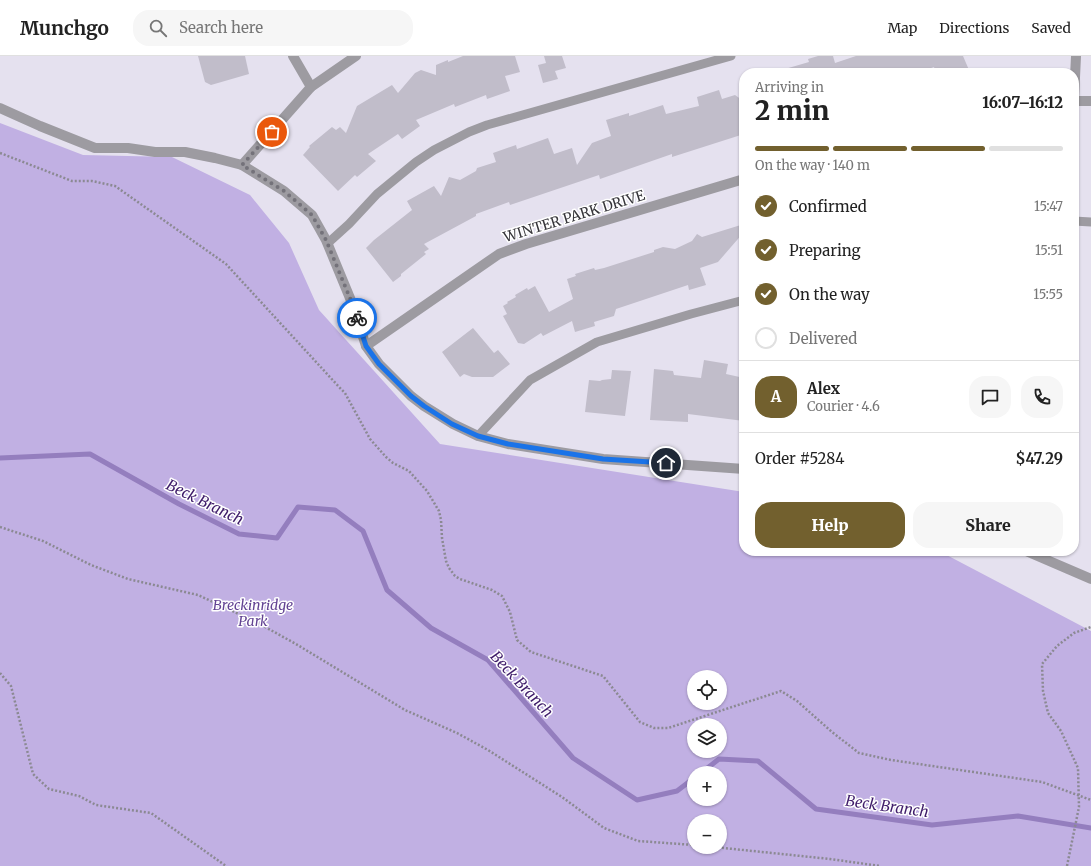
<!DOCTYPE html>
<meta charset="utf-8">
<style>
body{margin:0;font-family:Merriweather,serif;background:#f6f6f6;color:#222;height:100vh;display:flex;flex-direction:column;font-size:15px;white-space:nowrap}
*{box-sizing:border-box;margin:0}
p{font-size:13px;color:#767676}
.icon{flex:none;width:22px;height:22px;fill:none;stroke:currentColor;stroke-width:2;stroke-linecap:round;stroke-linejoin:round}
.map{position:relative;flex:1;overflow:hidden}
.panel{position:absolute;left:739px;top:12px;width:340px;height:488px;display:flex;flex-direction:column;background:#fff;border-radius:16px;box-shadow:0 1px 3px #0004}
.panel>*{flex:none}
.tools{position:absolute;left:687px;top:614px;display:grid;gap:8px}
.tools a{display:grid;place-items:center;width:40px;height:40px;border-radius:50%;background:#fff;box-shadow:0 1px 3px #0004;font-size:20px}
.pin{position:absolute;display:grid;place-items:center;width:34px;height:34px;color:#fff;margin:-17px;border:2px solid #fff;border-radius:50%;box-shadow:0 1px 4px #0007}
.courier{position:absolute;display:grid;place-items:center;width:40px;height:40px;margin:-20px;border:3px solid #1a73e8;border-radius:50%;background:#fff;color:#222;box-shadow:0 1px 5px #0007}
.headline em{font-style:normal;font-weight:800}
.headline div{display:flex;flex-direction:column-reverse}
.headline{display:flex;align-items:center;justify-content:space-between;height:68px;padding:0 16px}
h1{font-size:26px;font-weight:800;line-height:30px}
.bar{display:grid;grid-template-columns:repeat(4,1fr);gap:6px 4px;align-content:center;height:48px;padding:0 16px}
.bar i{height:5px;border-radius:3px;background:#e0e0e0}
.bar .selected{background:#72602e}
.bar p{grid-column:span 4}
.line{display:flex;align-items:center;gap:10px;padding:0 16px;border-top:1px solid #e0e0e0}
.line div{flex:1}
.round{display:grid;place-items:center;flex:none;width:42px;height:42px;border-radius:16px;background:#f6f6f6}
ol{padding:0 16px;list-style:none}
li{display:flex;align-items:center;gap:12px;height:44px}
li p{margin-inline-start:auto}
li .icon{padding:4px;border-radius:50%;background:#72602e;color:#fff;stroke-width:4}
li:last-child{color:#767676}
li i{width:22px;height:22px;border:2px solid #e0e0e0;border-radius:50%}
.button{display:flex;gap:8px;margin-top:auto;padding:8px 16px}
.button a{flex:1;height:46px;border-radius:16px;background:#72602e;color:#fff;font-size:16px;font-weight:800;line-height:46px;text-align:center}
.button a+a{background:#f6f6f6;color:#222}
header{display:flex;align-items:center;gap:24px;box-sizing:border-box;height:56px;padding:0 20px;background:#fff;border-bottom:1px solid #e0e0e0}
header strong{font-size:19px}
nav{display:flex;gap:22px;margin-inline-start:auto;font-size:14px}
.search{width:280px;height:36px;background:#f6f6f6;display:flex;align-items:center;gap:10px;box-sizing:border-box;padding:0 14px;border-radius:16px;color:#767676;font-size:15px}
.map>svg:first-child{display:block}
.green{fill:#c1b0e3;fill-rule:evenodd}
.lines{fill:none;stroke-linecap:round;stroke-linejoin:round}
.stream{stroke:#947ebe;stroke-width:5}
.building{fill:#c1bdca}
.path{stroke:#8b8992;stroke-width:2.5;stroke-dasharray:2 2;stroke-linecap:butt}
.lane{stroke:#9d9ba1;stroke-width:9}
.street{stroke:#9d9ba1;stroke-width:10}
.done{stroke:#74727a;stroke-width:4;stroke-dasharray:0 7.2}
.route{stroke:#1a73e8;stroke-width:5}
.labels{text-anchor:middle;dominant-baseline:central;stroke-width:3;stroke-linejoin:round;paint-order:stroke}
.street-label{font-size:14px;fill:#37363b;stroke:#fff}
.park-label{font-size:14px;font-style:italic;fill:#634393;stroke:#fff}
.water-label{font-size:15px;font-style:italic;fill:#3f1c6a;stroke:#fff}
</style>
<header>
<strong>Munchgo</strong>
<div class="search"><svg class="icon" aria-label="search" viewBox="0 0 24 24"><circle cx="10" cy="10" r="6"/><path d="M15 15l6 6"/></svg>Search here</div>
<nav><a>Map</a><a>Directions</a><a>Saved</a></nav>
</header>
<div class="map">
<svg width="1091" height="810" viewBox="0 0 1091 810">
<rect width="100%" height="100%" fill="#e5e1ef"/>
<!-- green -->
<path class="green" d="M0,67L83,99L172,101L250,139L289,187L319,254L440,388L744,436V495H939L1091,575V810H0ZM694,621H720V647H694ZM694,669H720V695H694ZM694,717H720V743H694ZM694,765H720V791H694Z"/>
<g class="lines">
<!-- stream -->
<g class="stream">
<polyline points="0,402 90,398 179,448 239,478 277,482 298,451 335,454 363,475 387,534 431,572 488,604 573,702 637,744 677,735 694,722"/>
<polyline points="701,717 719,703 758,705 816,753 932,769 1018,760 1091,772"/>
</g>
</g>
<!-- building -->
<g class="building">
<polygon points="198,0 245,0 249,18 211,29 205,26"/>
<polygon points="463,0 515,0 520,16 505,20 510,35 487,43 486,39 455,51 454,48 416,64 420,70 402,83 398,78 368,98 376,105 357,121 355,119 338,135 303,99 310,91 309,90 332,71 336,74 340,71 346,77 357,50 392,29 398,37 415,17 421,14 436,19 436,9 448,4 448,6"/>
<polygon points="544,0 562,0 566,12 555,15 558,23 543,27 538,9 546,7"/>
<polygon points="818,0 833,0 835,7 856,0 963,0 969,14 956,17 936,17 934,11 917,17 785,17 785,13 809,6 808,3"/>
<polygon points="719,34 722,43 735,39 742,44 744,51 744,78 672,101 672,98 600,123 599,119 510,149 509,146 476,158 476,160 424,188 429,193 424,196 426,198 401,218 401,220 393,226 366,192 374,184 412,154 407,145 434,130 441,140 449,121 460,124 476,115 477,112 496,106 493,97 516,89 517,93 548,82 554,98 572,92 577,109 592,87 611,80 606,64 629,57 629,60 663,49 666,58 699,50 697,41"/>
<polygon points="744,168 744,176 718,206 700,212 706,229 689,234 688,229 616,253 614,260 594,266 595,270 575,276 572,265 543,280 541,277 524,288 518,287 503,260 507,258 503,250 508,247 507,246 516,241 515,239 527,232 528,234 535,230 549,256 573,243 567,223 576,220 575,218 594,212 595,214 604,212 654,196 654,194 663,191 675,193 692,185 697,178 702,181"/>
<polygon points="473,272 494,297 498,294 510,308 493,321 472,321 464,318 460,321 442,296"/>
<polygon points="704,304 728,308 726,318 744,322 744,365 688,358 688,366 650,364 654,313 673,315 674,319 701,322"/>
<polygon points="612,314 631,315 625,360 585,356 589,324 600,325 602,324 611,323"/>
</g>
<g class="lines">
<!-- path -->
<g class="path">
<polyline points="0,97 72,125 92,125 115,130 226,208 340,332 345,337 370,383 386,401 393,407 409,415 427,435 439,455 441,464 442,482 446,505 449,512 455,520 460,523 492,534 502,540 510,556 517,584 531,596 603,620 640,666 654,672 668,672 781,635 797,645 832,676 859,697 891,704 1042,726 1091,744"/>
<polyline points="0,471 43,485 91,509 128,523 198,539 258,567 296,588 405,654 457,677 488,694 562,741 604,772 638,785 694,789"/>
<polyline points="0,617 11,630 33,718 49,733 79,740 96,749 151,757 226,810"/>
<polyline points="714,791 830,803 880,810"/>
<polyline points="1067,810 1079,751 1078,712 1061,675 1048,657 1043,635 1042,608 1057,590 1074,577 1091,571"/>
</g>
<!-- lane -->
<g class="lane">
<polyline points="1074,165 1091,166"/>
<polyline points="328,187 349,168 377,138 416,106 434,94 469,76 487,69 731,0"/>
<polyline points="478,380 530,324 597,286 691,258 744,244"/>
</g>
<!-- street -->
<g class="street">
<polyline points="293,0 311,31"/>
<polyline points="1074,43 1076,0"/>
<polyline points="1074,45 1091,45"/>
<polyline points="0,52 40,70 95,92 128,92 155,96 185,96 215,102 242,109 284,135 312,159 326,184 352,247 366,290 379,308 411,340 424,350 453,368 478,380 508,388 603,403 744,413"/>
<polyline points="242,109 311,31 356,0"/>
<polyline points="366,290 499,198 526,188 744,123"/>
<polyline points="1026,495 1091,523"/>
</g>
</g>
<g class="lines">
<!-- done -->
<polyline class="done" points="272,76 242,109 284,135 312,159 326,184 352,247 357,262"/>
<!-- route -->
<polyline class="route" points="357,262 366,290 379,308 411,340 424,350 452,368 478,380 508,388 603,403 666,407"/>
</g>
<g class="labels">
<!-- street labels -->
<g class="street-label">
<text transform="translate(574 160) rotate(-17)">WINTER PARK DRIVE</text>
</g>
<!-- park labels -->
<g class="park-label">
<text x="253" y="549">Breckinridge<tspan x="253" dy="16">Park</tspan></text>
</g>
<!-- water labels -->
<g class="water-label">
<text transform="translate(205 446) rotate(26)">Beck Branch</text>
<text transform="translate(522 628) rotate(47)">Beck Branch</text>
<text transform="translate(887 750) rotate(8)">Beck Branch</text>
</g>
</g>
</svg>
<div class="tools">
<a><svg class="icon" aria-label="locate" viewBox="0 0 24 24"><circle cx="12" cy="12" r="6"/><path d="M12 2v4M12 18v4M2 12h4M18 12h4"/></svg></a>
<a><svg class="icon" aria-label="layers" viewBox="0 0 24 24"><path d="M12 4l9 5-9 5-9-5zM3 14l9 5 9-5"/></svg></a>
<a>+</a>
<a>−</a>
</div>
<div class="pin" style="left:272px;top:76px;background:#ea580c"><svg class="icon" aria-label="bag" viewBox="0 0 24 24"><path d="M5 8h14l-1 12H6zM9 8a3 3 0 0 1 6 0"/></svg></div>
<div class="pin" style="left:666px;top:407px;background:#1f2937"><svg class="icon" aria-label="home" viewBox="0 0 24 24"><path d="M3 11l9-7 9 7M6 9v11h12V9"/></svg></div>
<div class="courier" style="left:357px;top:262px"><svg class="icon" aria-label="bike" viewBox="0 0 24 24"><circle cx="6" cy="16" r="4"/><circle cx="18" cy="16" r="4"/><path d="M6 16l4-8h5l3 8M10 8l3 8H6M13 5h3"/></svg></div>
<section class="panel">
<div class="headline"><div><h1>2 min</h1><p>Arriving in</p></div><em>16:07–16:12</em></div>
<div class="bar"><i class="selected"></i><i class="selected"></i><i class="selected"></i><i></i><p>On the way · 140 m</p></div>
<ol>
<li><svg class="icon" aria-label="check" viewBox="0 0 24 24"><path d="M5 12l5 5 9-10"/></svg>Confirmed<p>15:47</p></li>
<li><svg class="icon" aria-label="check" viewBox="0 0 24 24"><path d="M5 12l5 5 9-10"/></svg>Preparing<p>15:51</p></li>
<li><svg class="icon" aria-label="check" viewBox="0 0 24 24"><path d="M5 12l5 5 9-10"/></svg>On the way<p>15:55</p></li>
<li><i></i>Delivered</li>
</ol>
<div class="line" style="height:72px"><b class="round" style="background:#72602e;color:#fff">A</b><div><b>Alex</b><p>Courier · 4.6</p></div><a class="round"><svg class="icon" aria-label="chat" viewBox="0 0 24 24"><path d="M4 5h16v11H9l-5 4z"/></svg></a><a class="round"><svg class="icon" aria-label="phone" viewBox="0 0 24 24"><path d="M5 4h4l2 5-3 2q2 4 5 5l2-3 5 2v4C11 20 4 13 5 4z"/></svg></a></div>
<div class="line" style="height:52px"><div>Order #5284</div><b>$47.29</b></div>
<div class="button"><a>Help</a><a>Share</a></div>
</section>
</div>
